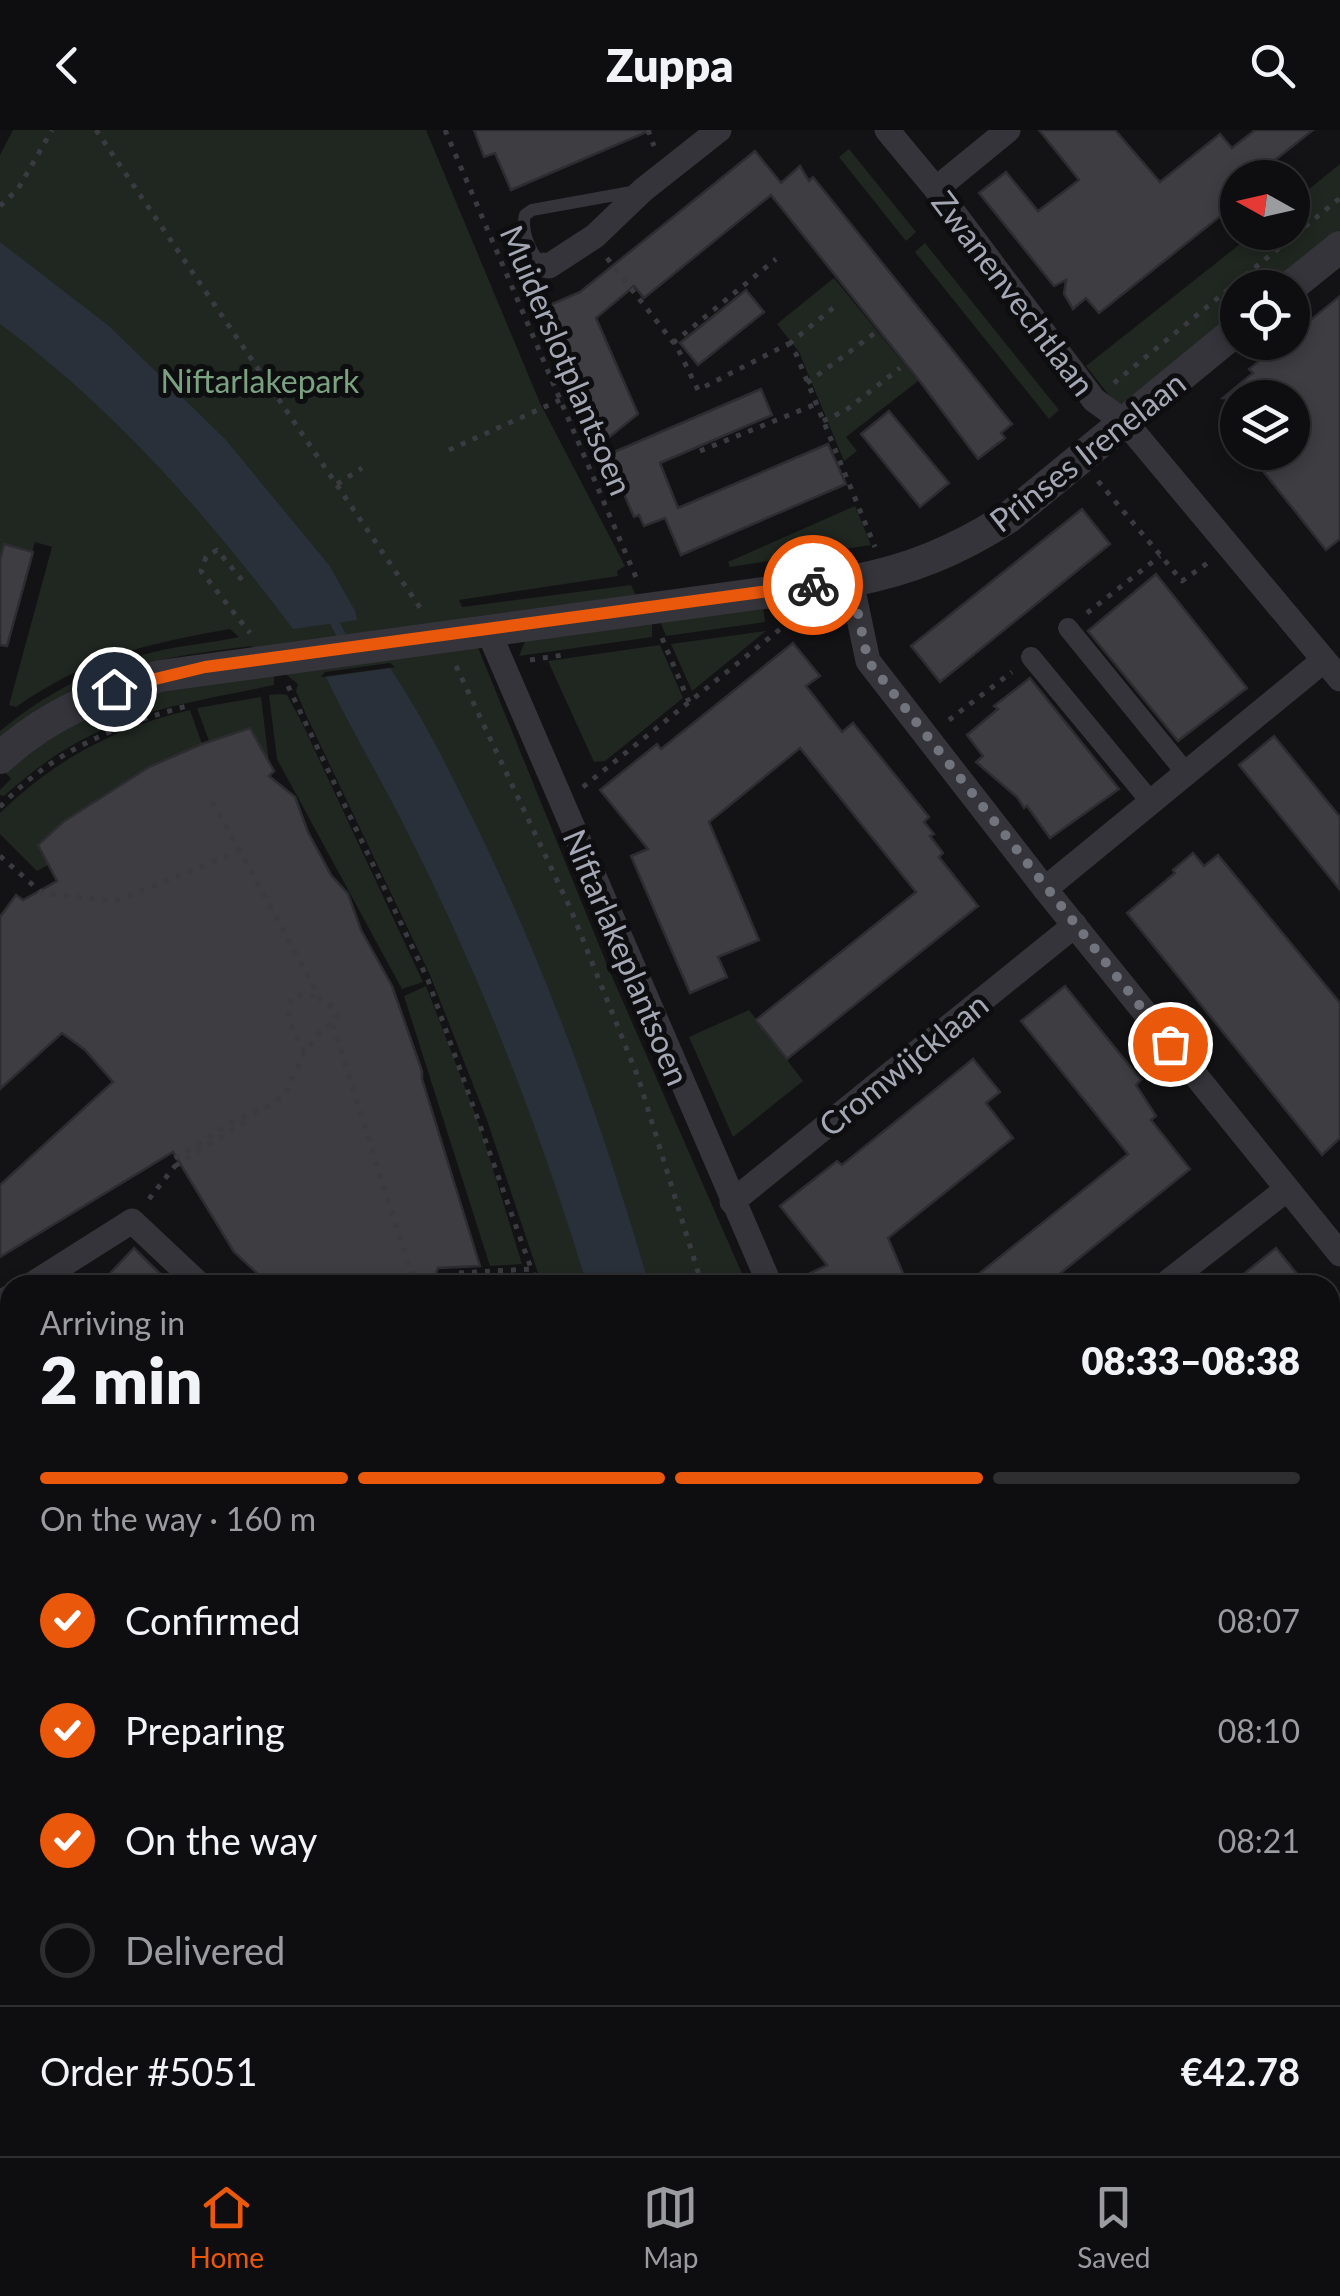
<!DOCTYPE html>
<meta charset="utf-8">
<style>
body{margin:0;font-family:Lato,sans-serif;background:#171719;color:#f1f3f6;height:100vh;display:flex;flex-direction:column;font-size:38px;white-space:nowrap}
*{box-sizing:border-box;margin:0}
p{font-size:32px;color:#9b9c9f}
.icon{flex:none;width:55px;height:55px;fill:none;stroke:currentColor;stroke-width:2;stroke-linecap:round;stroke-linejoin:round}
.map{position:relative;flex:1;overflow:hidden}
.drawer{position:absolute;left:0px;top:1145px;width:1340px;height:882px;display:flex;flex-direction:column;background:#0e0e10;border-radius:30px 30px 0 0;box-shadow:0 5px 15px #0003,0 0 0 2px #2e2e30}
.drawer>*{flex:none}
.needle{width:65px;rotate:278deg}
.controls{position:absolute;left:1220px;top:30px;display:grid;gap:20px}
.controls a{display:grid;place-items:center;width:90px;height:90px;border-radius:50%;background:#0e0e10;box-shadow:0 5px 15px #0003,0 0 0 2px #2e2e30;font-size:50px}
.pin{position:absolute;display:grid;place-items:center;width:85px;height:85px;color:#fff;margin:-42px;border:5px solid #fff;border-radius:50%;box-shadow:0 2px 10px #0007}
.courier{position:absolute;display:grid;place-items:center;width:100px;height:100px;margin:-50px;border:8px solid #ea580c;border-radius:50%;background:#fff;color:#222;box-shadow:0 2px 12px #0007}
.headline em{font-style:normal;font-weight:800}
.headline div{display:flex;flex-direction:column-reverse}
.headline{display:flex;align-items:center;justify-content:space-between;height:170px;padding:0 40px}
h1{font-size:65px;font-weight:800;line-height:75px}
.bar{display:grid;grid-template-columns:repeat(4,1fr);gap:15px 10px;align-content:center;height:120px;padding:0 40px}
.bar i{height:12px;border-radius:8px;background:#2e2e30}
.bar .active{background:#ea580c}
.bar p{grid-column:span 4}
.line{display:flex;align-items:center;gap:25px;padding:0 40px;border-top:2px solid #2e2e30}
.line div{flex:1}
ol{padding:0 40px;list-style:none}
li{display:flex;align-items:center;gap:30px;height:110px}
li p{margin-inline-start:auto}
li .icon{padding:10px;border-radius:50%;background:#ea580c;color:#fff;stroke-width:4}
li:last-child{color:#9b9c9f}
li i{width:55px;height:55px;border:5px solid #2e2e30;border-radius:50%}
header{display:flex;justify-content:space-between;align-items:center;height:130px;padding:0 40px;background:#0e0e10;font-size:45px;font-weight:800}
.tabs{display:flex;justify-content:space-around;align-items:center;height:140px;border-top:2px solid #2e2e30;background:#0e0e10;font-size:28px;color:#9b9c9f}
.tabs a{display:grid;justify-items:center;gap:5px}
.tabs .active{color:#ea580c}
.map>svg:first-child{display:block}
.built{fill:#1f1f22}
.green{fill:#1f2720}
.water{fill:#293039}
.pier{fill:#131315}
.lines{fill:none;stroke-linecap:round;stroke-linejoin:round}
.stream{stroke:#293039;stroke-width:9}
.building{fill:#3d3d42;stroke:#2d2d31;stroke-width:2.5}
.path{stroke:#3a3b41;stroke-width:5;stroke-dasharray:5 8;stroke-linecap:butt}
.service{stroke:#34343a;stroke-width:12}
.pedestrian{stroke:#34343a;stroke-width:20}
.minor{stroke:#34343a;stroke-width:25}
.tertiary{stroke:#34343a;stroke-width:32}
.secondary{stroke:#42434a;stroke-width:38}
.done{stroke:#71747d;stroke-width:10;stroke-dasharray:0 18}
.route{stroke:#ea580c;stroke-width:12}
.labels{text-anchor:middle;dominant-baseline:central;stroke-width:10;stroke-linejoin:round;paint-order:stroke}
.street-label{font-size:32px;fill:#a4a8b5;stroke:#0e0e10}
.park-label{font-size:32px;fill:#7aa180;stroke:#0e0e10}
</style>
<header><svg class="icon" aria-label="back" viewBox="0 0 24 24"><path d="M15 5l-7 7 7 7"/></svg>Zuppa<svg class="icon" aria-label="search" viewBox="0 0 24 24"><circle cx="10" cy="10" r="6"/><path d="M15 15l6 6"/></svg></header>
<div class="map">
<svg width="1340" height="2026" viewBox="0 0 1340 2026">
<rect width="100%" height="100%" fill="#131315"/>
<!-- built -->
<polygon class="built" points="1340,1416 1340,1628 1330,1636 1330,1424"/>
<!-- green -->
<g class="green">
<path d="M13,0H426L540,273L625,436L617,441L618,446L459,470L462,477L631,455L636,465L466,488L610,842L747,1155H542L487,990L430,845L307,587L296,561L298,554L251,516C190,524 127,531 71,561C47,575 24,592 0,608V601C45,564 97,536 154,522C182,515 212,513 239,507L230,499C145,514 88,527 16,577L9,575L52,417L35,412L32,422L5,414L0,429V25Z"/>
<polygon points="849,19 916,102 906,111 839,27"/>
<polygon points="1340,34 1340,100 1268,157 1238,158 1237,182 1119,278 1086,236 1254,103 1292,102 1293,72"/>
<polygon points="925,113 1059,280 1049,289 915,122"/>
<polygon points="834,148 918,251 846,307 857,321 844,331 799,222 777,194"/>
<polygon points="855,376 871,415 730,437 728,432"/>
<polygon points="763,476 765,492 666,506 660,491"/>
<polygon points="652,492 652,507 519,526 526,509"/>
<polygon points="766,501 692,561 671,514"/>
<polygon points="660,515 683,568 605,631 594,632 548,531"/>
<path d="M274,542V555C160,579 95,584 4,666L0,665V660L11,649L5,642L56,603L132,567Z"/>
<polygon points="281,564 287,565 303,595 423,852 402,859 277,629 269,565"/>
<polygon points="261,567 269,633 250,598 209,611 197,578"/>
<path d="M190,580L202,614C141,639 88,671 37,714L48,735L37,741L0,704V683C55,630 115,597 190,580Z"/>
<polygon points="426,856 479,994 522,1134 490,1136 404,866"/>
<polygon points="749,880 803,951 733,1007 689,907"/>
<polygon points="527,1146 530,1155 462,1155 462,1149"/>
<polygon points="1340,1844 1340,1981 1330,1989 1330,1851"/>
<polygon points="980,2018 1077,2018 1065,2026 987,2026"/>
<polygon points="1118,2018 1294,2018 1283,2026 1114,2026 1111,2023"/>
</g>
<!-- water -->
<g class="water">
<path d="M0,112L109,196L225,309L329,435L355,481L357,490L293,499C207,385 115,279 0,194Z"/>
<path d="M390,538C423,587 448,638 474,691C547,840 603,995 649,1155H587C541,1002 483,852 411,709C384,654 352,602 326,547Z"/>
</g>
<!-- pier -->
<polygon class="pier" points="390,533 395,537 321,547 325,542"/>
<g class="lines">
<!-- stream -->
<polyline class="stream" points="335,493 345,513"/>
</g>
<!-- building -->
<g class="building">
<polygon points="474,0 651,0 511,60 495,23 484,27"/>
<polygon points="1039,0 1115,0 1160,52 1220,4 1232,18 1255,0 1313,0 1252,48 1238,48 1238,72 1099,183 1086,168 1073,179 1064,164 1066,150 1054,156 979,63 1006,42 1038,81 1079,50"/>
<polygon points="755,21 781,53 800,36 809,51 813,47 1012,294 1001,303 1005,308 978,329 922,254 771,65 644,168 634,156 596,188 638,284 602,313 543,178 580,162"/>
<polygon points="746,160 764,182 698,235 680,213"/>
<polygon points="1340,166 1340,409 1326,420 1248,322 1292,322 1292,268 1223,268 1253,243 1249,239 1283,212 1292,212 1292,205"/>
<polygon points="761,259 772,285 660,333 678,378 828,314 846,354 681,425 665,388 644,396 639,385 634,387 607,325"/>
<polygon points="889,281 949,353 920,377 861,304"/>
<polygon points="1082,379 1110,414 940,552 911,516"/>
<polygon points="4,414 33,422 7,516 0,515 0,430"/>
<polygon points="1156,444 1247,558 1178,611 1088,501"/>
<polygon points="793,513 820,546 806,556 842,602 853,593 929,687 924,692 934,704 930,706 943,723 939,727 978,776 787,929 756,890 916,762 800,618 709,692 759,810 718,827 727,847 690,863 631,726 648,719 600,660 657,614 661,619"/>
<polygon points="1030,548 1119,659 1050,708 1027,676 1024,678 1017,667 976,632 983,626 967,605 998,579 994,576"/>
<polygon points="250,598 274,641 269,646 295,667 308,702 331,745 348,764 361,800 392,856 422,941 422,949 480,1136 438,1138 432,1155 270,1155 234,1122 173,1022 0,1127 0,1055 113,952 85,920 62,903 0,959 0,787 16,765 23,770 57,751 38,715 63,692 149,637 202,614"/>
<polygon points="1274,606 1340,687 1340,760 1239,635"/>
<polygon points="1193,723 1204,736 1218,725 1340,873 1340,1008 1322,1025 1127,783 1175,743 1173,740"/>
<polygon points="1065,856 1141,950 1136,955 1156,986 1151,990 1190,1039 1052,1150 1048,1146 1038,1155 965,1155 1128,1024 1021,891"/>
<polygon points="973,929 1000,962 986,973 1013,1008 888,1108 908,1155 786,1155 827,1135 780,1076 837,1031 842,1035"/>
<polygon points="134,1118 150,1134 172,1155 99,1155"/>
<polygon points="1276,1118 1306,1155 1230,1155"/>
</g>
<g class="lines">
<!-- path -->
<g class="path">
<polyline points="96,0 423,482"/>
<polyline points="445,0 638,452"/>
<polyline points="648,0 654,16"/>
<polyline points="0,76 18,59 52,0"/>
<polyline points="607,128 677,217 698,260 788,214 796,224 875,417"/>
<polyline points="673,213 776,129"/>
<polyline points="789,214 833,178"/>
<polyline points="807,253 875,203"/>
<polyline points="1114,253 1340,68"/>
<polyline points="823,291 846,280 900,238"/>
<polyline points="449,320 560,270"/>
<polyline points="700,321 816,274"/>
<polyline points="1098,351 1182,451 1209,432"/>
<polyline points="337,354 362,338"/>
<polyline points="242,450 217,420 206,427 201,441 250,503"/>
<polyline points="1087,483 1160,426"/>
<polyline points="662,508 689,572"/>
<polyline points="530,530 563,525"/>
<polyline points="456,536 571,780 638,947 702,1155"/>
<polyline points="288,556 428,850 537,1155"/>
<polyline points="949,590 1012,542"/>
<polyline points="583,657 784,496 784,489"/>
<polyline points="212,672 240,721"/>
<path d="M0,677C51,622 116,595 187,576"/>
<path d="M0,726L42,763L116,771L240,721L321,870C332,875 336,880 338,891L333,895L411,1143L455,1155"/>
<path d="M305,922C295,903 281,885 294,865L318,866"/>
<polyline points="175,1036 248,990 247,985"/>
<polyline points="149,1069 175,1036 172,1030 240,988 271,975 285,964 305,922 324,896 333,895"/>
<polyline points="458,1155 458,1143 532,1139"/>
<polyline points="1330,1914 1340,1906"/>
<polyline points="1189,2026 1199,2018"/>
</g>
<!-- service -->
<path class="service" d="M544,135C531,126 521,101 525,85L532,80L637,61"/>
<!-- pedestrian -->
<g class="pedestrian">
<polyline points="1068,498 1186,643"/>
<polyline points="1031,527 1151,672"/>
</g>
<!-- minor -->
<g class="minor">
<polyline points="887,0 936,59 1094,270 1126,293 1340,549"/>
<polyline points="936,59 1008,0"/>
<polyline points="544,135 549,136 595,106 643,60 719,0"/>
<polyline points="851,451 868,531 1045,759 1340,1124"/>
<polyline points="487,498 770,1155"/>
<polyline points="1045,759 1324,530"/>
<polyline points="732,1072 1075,795"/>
<polyline points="31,1155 132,1091 200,1155"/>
<polyline points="1164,1155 1286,1060"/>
<polyline points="0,1173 10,1167"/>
<polyline points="1330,1394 1340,1387"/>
<polyline points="0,1436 10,1443"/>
<polyline points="0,1952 10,1965"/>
<polyline points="53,2018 59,2026"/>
<polyline points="545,2018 553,2026"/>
<polyline points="964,2018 971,2026"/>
</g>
<!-- tertiary -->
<g class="tertiary">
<polyline points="1289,158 1340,117"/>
<path d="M0,628C46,585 100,563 160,546L851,451C910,440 958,420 1009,387L1238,199"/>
<polyline points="1330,1840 1340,1832"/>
<polyline points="1330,2003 1340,1995"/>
<polyline points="1091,2026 1102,2018"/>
<polyline points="1302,2026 1312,2018"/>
</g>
<!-- secondary -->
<polyline class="secondary" points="0,2022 3,2026"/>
</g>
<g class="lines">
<!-- done -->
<polyline class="done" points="813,455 851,451 868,531 1170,914"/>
<!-- route -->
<polyline class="route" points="114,559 205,537 813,455"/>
</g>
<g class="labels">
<!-- street labels -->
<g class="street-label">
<text transform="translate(1014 163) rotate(53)">Zwanenvechtlaan</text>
<text transform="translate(567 230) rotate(67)">Muiderslotplantsoen</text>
<text transform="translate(1087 321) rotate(-38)">Prinses Irenelaan</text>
<text transform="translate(627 827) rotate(67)">Niftarlakeplantsoen</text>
<text transform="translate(903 934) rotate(-39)">Cromwijcklaan</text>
</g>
<!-- park labels -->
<g class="park-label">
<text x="260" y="250">Niftarlakepark</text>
</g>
</g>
</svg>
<div class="controls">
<a><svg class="needle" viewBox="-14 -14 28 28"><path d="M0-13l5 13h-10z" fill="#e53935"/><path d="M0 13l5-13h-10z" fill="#9b9c9f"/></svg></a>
<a><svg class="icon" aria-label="locate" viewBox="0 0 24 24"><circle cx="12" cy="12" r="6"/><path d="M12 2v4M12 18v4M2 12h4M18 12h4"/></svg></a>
<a><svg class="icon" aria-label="layers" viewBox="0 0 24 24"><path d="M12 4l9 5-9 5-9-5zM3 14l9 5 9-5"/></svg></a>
</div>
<div class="pin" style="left:1170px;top:914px;background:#ea580c"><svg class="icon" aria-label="bag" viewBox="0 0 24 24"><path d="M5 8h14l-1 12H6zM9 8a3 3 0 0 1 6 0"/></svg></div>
<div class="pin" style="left:114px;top:559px;background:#1f2937"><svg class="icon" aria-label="home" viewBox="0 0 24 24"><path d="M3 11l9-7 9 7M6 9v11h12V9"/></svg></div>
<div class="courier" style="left:813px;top:455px"><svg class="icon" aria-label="bike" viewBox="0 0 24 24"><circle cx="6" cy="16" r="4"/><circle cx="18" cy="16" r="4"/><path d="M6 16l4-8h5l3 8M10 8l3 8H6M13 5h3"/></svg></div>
<section class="drawer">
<div class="headline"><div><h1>2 min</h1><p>Arriving in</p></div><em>08:33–08:38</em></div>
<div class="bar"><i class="active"></i><i class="active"></i><i class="active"></i><i></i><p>On the way · 160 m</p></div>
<ol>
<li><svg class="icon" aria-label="check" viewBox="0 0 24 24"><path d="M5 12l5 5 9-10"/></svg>Confirmed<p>08:07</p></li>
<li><svg class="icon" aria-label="check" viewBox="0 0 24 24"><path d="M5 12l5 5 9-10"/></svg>Preparing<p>08:10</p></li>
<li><svg class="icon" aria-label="check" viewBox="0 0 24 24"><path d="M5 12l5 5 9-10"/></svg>On the way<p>08:21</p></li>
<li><i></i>Delivered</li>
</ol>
<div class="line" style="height:130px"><div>Order #5051</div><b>€42.78</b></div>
</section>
</div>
<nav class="tabs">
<a class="active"><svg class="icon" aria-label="home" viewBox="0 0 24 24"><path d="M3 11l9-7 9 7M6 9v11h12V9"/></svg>Home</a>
<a><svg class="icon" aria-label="map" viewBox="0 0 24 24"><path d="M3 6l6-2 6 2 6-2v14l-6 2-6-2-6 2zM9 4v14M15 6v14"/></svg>Map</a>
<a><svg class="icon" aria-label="saved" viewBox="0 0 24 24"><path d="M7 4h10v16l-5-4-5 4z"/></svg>Saved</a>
</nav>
